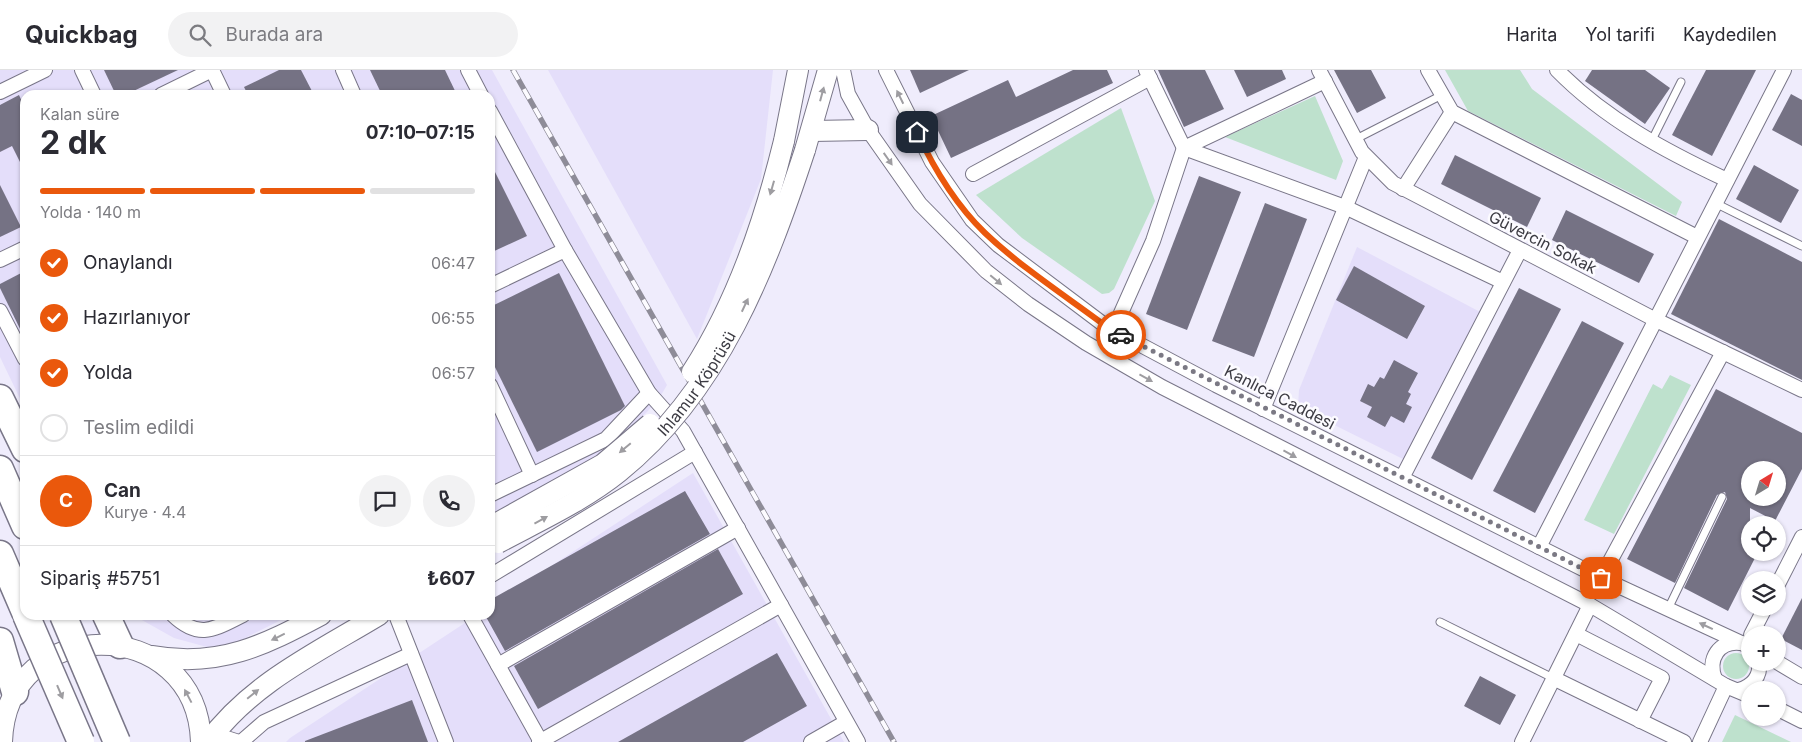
<!DOCTYPE html>
<html lang="tr">
<meta charset="utf-8">
<style>
body{margin:0;font-family:Inter,sans-serif;background:#f2f2f3;color:#2b2b33;height:100vh;display:flex;flex-direction:column;font-size:19px;white-space:nowrap}
*{box-sizing:border-box;margin:0}
p{font-size:16px;color:#7c7c81}
.icon{flex:none;width:28px;height:28px;fill:none;stroke:currentColor;stroke-width:2;stroke-linecap:round;stroke-linejoin:round}
.map{position:relative;flex:1;overflow:hidden}
.details{position:absolute;left:20px;top:20px;width:475px;height:530px;display:flex;flex-direction:column;background:#fff;border-radius:15px;box-shadow:0 1px 4px #0004}
.details>*{flex:none}
.needle{width:32px;rotate:38deg}
.tools{position:absolute;left:1741px;top:391px;display:grid;gap:10px}
.tools a{display:grid;place-items:center;width:45px;height:45px;border-radius:50%;background:#fff;box-shadow:0 1px 4px #0004;font-size:25px}
.pin{position:absolute;display:grid;place-items:center;width:42px;height:42px;color:#fff;margin:-21px;border-radius:10px;box-shadow:0 2px 8px #0006}
.courier{position:absolute;display:grid;place-items:center;width:50px;height:50px;margin:-25px;border:4px solid #ea580c;border-radius:50%;background:#fff;color:#222;box-shadow:0 1px 6px #0007}
.overview em{font-style:normal;font-weight:700}
.overview div{display:flex;flex-direction:column-reverse}
.overview{display:flex;align-items:center;justify-content:space-between;height:85px;padding:0 20px}
h1{font-size:32px;font-weight:700;line-height:38px}
.bar{display:grid;grid-template-columns:repeat(4,1fr);gap:8px 5px;align-content:center;height:60px;padding:0 20px}
.bar i{height:6px;border-radius:4px;background:#e1e1e2}
.bar .on{background:#ea580c}
.bar p{grid-column:span 4}
.line{display:flex;align-items:center;gap:12px;padding:0 20px;border-top:1px solid #e1e1e2}
.line div{flex:1}
.round{display:grid;place-items:center;flex:none;width:52px;height:52px;border-radius:26px;background:#f2f2f3}
ol{padding:0 20px;list-style:none}
li{display:flex;align-items:center;gap:15px;height:55px}
li p{margin-inline-start:auto}
li .icon{padding:5px;border-radius:50%;background:#ea580c;color:#fff;stroke-width:4}
li:last-child{color:#7c7c81}
li i{width:28px;height:28px;border:2px solid #e1e1e2;border-radius:50%}
header{display:flex;align-items:center;gap:30px;box-sizing:border-box;height:70px;padding:0 25px;background:#fff;border-bottom:1px solid #e1e1e2}
header strong{font-size:24px}
nav{display:flex;gap:28px;margin-inline-start:auto;font-size:18px}
.search{width:350px;height:45px;background:#f2f2f3;display:flex;align-items:center;gap:12px;box-sizing:border-box;padding:0 18px;border-radius:28px;color:#7c7c81;font-size:19px}
.map>svg:first-child{display:block}
.built{fill:#e4defa}
.green{fill:#bee1cd}
.building{fill:#757284;fill-rule:evenodd}
.lines{fill:none;stroke-linecap:round;stroke-linejoin:round}
.lane-casing{stroke:#797688;stroke-width:9}
.street-casing{stroke:#797688;stroke-width:16}
.secondary-casing{stroke:#797688;stroke-width:22}
.highway-casing{stroke:#797688;stroke-width:29}
.lane{stroke:#fff;stroke-width:7}
.street{stroke:#fff;stroke-width:14}
.secondary{stroke:#fff;stroke-width:20}
.highway{stroke:#fff;stroke-width:26}
.rail-casing{stroke:#8e8c98;stroke-width:5.5}
.rail{stroke:#fcfbff;stroke-width:4;stroke-dasharray:11;stroke-linecap:butt}
.secondary-bridge-casing{stroke:#797688;stroke-width:22;stroke-linecap:butt}
.highway-bridge-casing{stroke:#797688;stroke-width:29;stroke-linecap:butt}
.secondary-bridge{stroke:#fff;stroke-width:20}
.highway-bridge{stroke:#fff;stroke-width:26}
.oneway{fill:#9e9da1}
.done{stroke:#7b7984;stroke-width:5;stroke-dasharray:0 9}
.route{stroke:#ea580c;stroke-width:6}
.labels{text-anchor:middle;dominant-baseline:central;stroke-width:5;stroke-linejoin:round;paint-order:stroke}
.street-label{font-size:16px;fill:#3c3b43;stroke:#fcfbff}
</style>
<header>
<strong>Quickbag</strong>
<div class="search"><svg class="icon" aria-label="search" viewBox="0 0 24 24"><circle cx="10" cy="10" r="6"/><path d="M15 15l6 6"/></svg>Burada ara</div>
<nav><a>Harita</a><a>Yol tarifi</a><a>Kaydedilen</a></nav>
</header>
<div class="map">
<svg width="1802" height="672" viewBox="0 0 1802 672">
<rect width="100%" height="100%" fill="#efecfc"/>
<!-- built -->
<g class="built">
<polygon points="0,0 492,0 667,315 660,327 647,342 608,378 582,396 490,446 490,25 25,25 25,339 0,287"/>
<polygon points="548,0 773,0 761,109 697,269"/>
<polygon points="1357,177 1484,244 1409,392 1298,337 1299,320"/>
<polygon points="693,403 844,672 286,672 290,668 477,545 490,545 490,536"/>
<polygon points="133,545 291,545 239,571 229,575 207,577 174,568"/>
</g>
<!-- green -->
<g class="green">
<polygon points="1445,0 1520,0 1532,19 1682,132 1676,146 1468,41"/>
<polygon points="1315,26 1343,91 1336,110 1225,67"/>
<polygon points="1121,38 1155,131 1114,219 1109,223 1102,224 1022,168 976,125"/>
<polygon points="1670,305 1691,315 1614,464 1584,450 1653,314 1662,319"/>
<circle cx="1736" cy="596" r="13"/>
<polygon points="1735,645 1791,672 1722,672"/>
</g>
<!-- building -->
<g class="building">
<polygon points="104,0 178,0 125,25 116,25"/>
<polygon points="279,0 301,0 314,25 248,25 244,17"/>
<polygon points="370,0 445,0 457,25 382,25"/>
<polygon points="910,0 969,0 920,23"/>
<polygon points="1073,0 1107,0 1113,13 951,88 931,46 1008,10 1016,27"/>
<polygon points="1158,0 1205,0 1224,39 1184,57"/>
<polygon points="1234,0 1282,0 1286,9 1247,27"/>
<polygon points="1334,0 1371,0 1386,28 1357,43"/>
<polygon points="1592,0 1645,0 1670,18 1645,54 1585,11"/>
<polygon points="1706,0 1756,0 1712,86 1672,65"/>
<polygon points="1791,24 1802,30 1802,76 1772,60"/>
<polygon points="19,25 25,38 25,102 12,76 0,82 0,35"/>
<polygon points="1455,85 1541,128 1527,157 1441,114"/>
<polygon points="490,92 527,166 490,183"/>
<polygon points="1754,95 1799,120 1781,153 1736,129"/>
<polygon points="1199,106 1241,122 1187,260 1146,244"/>
<polygon points="0,115 21,157 0,167"/>
<polygon points="1265,133 1307,149 1254,287 1212,271"/>
<polygon points="1566,140 1654,184 1639,213 1552,170"/>
<polygon points="1719,149 1802,192 1802,310 1671,244"/>
<polygon points="1354,196 1425,236 1407,269 1336,230"/>
<polygon points="25,201 25,269 0,218 0,214"/>
<polygon points="559,203 625,336 621,340 537,382 490,287 490,237"/>
<polygon points="1519,218 1561,239 1472,410 1431,388"/>
<polygon points="1582,251 1624,273 1535,443 1493,421"/>
<polygon points="1394,290 1418,303 1408,322 1411,324 1406,334 1412,337 1404,353 1391,346 1385,357 1367,347 1372,337 1360,331 1368,314 1374,317 1380,307 1384,309"/>
<path d="M1716,319L1802,363V399L1775,451L1750,438V482H1758L1728,541L1684,518L1727,429L1725,422L1717,425L1675,513L1627,489ZM1750,400H1778V428H1750Z"/>
<polygon points="685,421 710,464 505,581 485,545 490,545 490,530"/>
<polygon points="718,479 743,524 538,639 514,596"/>
<polygon points="1802,528 1802,580 1781,569"/>
<polygon points="777,583 807,636 743,672 618,672"/>
<polygon points="1480,606 1516,625 1500,655 1464,636"/>
<polygon points="412,630 428,672 305,672 305,671"/>
</g>
<g class="lines">
<defs>
<g id="lane">
<polyline points="1354,70 1442,25"/>
<polyline points="1651,72 1681,12"/>
<polyline points="1715,133 1802,176"/>
<polyline points="1668,539 1722,427"/>
<polyline points="1440,552 1553,608"/>
</g>
<g id="street">
<polyline points="82,0 94,25"/>
<polyline points="212,0 224,25"/>
<polyline points="343,0 354,25"/>
<polyline points="468,0 481,25"/>
<polyline points="843,0 848,24 868,60 920,134 986,201 1028,234 1086,273 1162,317 1590,535 1726,616 1750,626"/>
<polyline points="886,0 932,92 972,150 998,175 1107,257 1216,315 1601,508 1750,577"/>
<polyline points="1146,0 1184,78 1345,137 1503,212"/>
<polyline points="1319,0 1362,82 1393,113 1654,249 1802,320"/>
<polyline points="1428,0 1452,42 1697,167"/>
<path d="M1557,0C1605,49 1665,81 1727,110"/>
<polyline points="0,22 45,0"/>
<polyline points="161,25 212,0"/>
<polyline points="490,41 565,180 649,323 683,361 858,672"/>
<polyline points="973,104 1150,8"/>
<polyline points="1403,119 1452,42"/>
<polyline points="0,190 25,178"/>
<polyline points="490,216 565,180"/>
<polyline points="0,241 25,289"/>
<polyline points="1113,261 1153,171 1184,78 1325,11"/>
<polyline points="490,315 532,405"/>
<polyline points="1263,339 1366,87"/>
<polyline points="1402,408 1520,180"/>
<polyline points="490,425 606,369 649,323"/>
<polyline points="1539,477 1784,0"/>
<polyline points="490,506 695,382"/>
<polyline points="1601,508 1723,282"/>
<polyline points="1778,514 1802,467"/>
<path d="M173,545C200,571 216,558 243,545"/>
<polyline points="396,545 446,672"/>
<polyline points="470,545 541,672"/>
<polyline points="1576,564 1662,608 1640,651"/>
<polyline points="1751,565 1765,538"/>
<polyline points="1777,592 1802,607"/>
<polyline points="498,595 738,458"/>
<polyline points="1553,608 1684,672"/>
<path d="M1715,609C1707,589 1719,570 1741,573"/>
<path d="M1739,620C1752,616 1761,607 1759,592"/>
<polyline points="1778,639 1802,651"/>
<polyline points="214,664 239,672"/>
<polyline points="241,672 264,652 411,584"/>
<polyline points="539,672 781,535"/>
<polyline points="811,672 846,652"/>
<polyline points="1522,672 1590,535"/>
<polyline points="1700,672 1726,616"/>
</g>
<g id="secondary">
<polyline points="812,61 868,60"/>
<polyline points="784,71 798,0"/>
<polyline points="805,80 828,0"/>
<path d="M153,586C219,598 265,575 321,545"/>
<path d="M2,672C6,542 197,543 201,672"/>
<path d="M208,672C251,613 318,582 379,545"/>
</g>
<g id="highway">
<polyline points="0,328 25,379"/>
<polyline points="0,399 25,456"/>
<polyline points="0,484 25,542"/>
<polyline points="106,545 120,575"/>
<polyline points="0,571 15,622"/>
</g>
</defs>
<!-- lane casing -->
<use href="#lane" class="lane-casing"/>
<!-- street casing -->
<use href="#street" class="street-casing"/>
<!-- secondary casing -->
<use href="#secondary" class="secondary-casing"/>
<!-- highway casing -->
<use href="#highway" class="highway-casing"/>
<!-- lane -->
<use href="#lane" class="lane"/>
<!-- street -->
<use href="#street" class="street"/>
<!-- secondary -->
<use href="#secondary" class="secondary"/>
<!-- highway -->
<use href="#highway" class="highway"/>
<defs>
<polyline id="rail" points="513,0 894,672"/>
</defs>
<!-- rail casing -->
<use href="#rail" class="rail-casing"/>
<!-- rail -->
<use href="#rail" class="rail"/>
<defs>
<g id="secondary-bridge">
<path d="M692,302C737,232 764,152 784,71"/>
<polyline points="490,457 603,394 650,354"/>
<path id="s1" d="M498,473C539,451 583,431 619,402C719,321 766,199 805,80"/>
</g>
<g id="highway-bridge">
<polyline points="26,545 81,672"/>
<polyline points="63,545 117,672"/>
</g>
</defs>
<!-- secondary-bridge casing -->
<use href="#secondary-bridge" class="secondary-bridge-casing"/>
<!-- highway-bridge casing -->
<use href="#highway-bridge" class="highway-bridge-casing"/>
<!-- secondary-bridge -->
<use href="#secondary-bridge" class="secondary-bridge"/>
<!-- highway-bridge -->
<use href="#highway-bridge" class="highway-bridge"/>
</g>
<!-- one-way arrows -->
<defs><path id="oneway-solid" d="M-6-.8H1V-3.2L6.5 0L1 3.2V.8H-6Z" transform="scale(1.25)"/></defs>
<g class="oneway">
<use href="#oneway-solid" transform="translate(822 24) rotate(-75)"/>
<use href="#oneway-solid" transform="translate(900 27) rotate(-116)"/>
<use href="#oneway-solid" transform="translate(888 89) rotate(55)"/>
<use href="#oneway-solid" transform="translate(772 118) rotate(106)"/>
<use href="#oneway-solid" transform="translate(996 210) rotate(40)"/>
<use href="#oneway-solid" transform="translate(745 235) rotate(-65)"/>
<use href="#oneway-solid" transform="translate(1146 308) rotate(29)"/>
<use href="#oneway-solid" transform="translate(625 378) rotate(140)"/>
<use href="#oneway-solid" transform="translate(1290 384) rotate(29)"/>
<use href="#oneway-solid" transform="translate(541 450) rotate(-29)"/>
<use href="#oneway-solid" transform="translate(1706 556) rotate(-155)"/>
<use href="#oneway-solid" transform="translate(278 567) rotate(154)"/>
<use href="#oneway-solid" transform="translate(60 622) rotate(67)"/>
<use href="#oneway-solid" transform="translate(253 624) rotate(-39)"/>
<use href="#oneway-solid" transform="translate(188 626) rotate(-118)"/>
</g>
<g class="lines">
<!-- done -->
<polyline class="done" points="1121,265 1601,508"/>
<!-- route -->
<path class="route" d="M917,62C934,99 956,135 985,163C1022,198 1067,227 1107,257L1121,265"/>
</g>
<g class="labels">
<!-- street labels -->
<g class="street-label">
<text transform="translate(1543 172) rotate(27)">Güvercin Sokak</text>
<text stroke="none"><textPath href="#s1" startOffset="259">Ihlamur Köprüsü</textPath></text>
<text transform="translate(1280 327) rotate(27)">Kanlıca Caddesi</text>
</g>
</g>
</svg>
<div class="tools">
<a><svg class="needle" viewBox="-14 -14 28 28"><path d="M0-13l5 13h-10z" fill="#e53935"/><path d="M0 13l5-13h-10z" fill="#7c7c81"/></svg></a>
<a><svg class="icon" aria-label="locate" viewBox="0 0 24 24"><circle cx="12" cy="12" r="6"/><path d="M12 2v4M12 18v4M2 12h4M18 12h4"/></svg></a>
<a><svg class="icon" aria-label="layers" viewBox="0 0 24 24"><path d="M12 4l9 5-9 5-9-5zM3 14l9 5 9-5"/></svg></a>
<a>+</a>
<a>−</a>
</div>
<div class="pin" style="left:1601px;top:508px;background:#ea580c"><svg class="icon" aria-label="bag" viewBox="0 0 24 24"><path d="M5 8h14l-1 12H6zM9 8a3 3 0 0 1 6 0"/></svg></div>
<div class="pin" style="left:917px;top:62px;background:#1f2937"><svg class="icon" aria-label="home" viewBox="0 0 24 24"><path d="M3 11l9-7 9 7M6 9v11h12V9"/></svg></div>
<div class="courier" style="left:1121px;top:265px"><svg class="icon" aria-label="car" viewBox="0 0 24 24"><path d="M5 17H2v-5l4-1 3-4h7l3 4 3 1v5h-3M9 17h6M6 11h13"/><circle cx="7" cy="17" r="2"/><circle cx="17" cy="17" r="2"/></svg></div>
<section class="details">
<div class="overview"><div><h1>2 dk</h1><p>Kalan süre</p></div><em>07:10–07:15</em></div>
<div class="bar"><i class="on"></i><i class="on"></i><i class="on"></i><i></i><p>Yolda · 140 m</p></div>
<ol>
<li><svg class="icon" aria-label="check" viewBox="0 0 24 24"><path d="M5 12l5 5 9-10"/></svg>Onaylandı<p>06:47</p></li>
<li><svg class="icon" aria-label="check" viewBox="0 0 24 24"><path d="M5 12l5 5 9-10"/></svg>Hazırlanıyor<p>06:55</p></li>
<li><svg class="icon" aria-label="check" viewBox="0 0 24 24"><path d="M5 12l5 5 9-10"/></svg>Yolda<p>06:57</p></li>
<li><i></i>Teslim edildi</li>
</ol>
<div class="line" style="height:90px"><b class="round" style="background:#ea580c;color:#fff">C</b><div><b>Can</b><p>Kurye · 4.4</p></div><a class="round"><svg class="icon" aria-label="chat" viewBox="0 0 24 24"><path d="M4 5h16v11H9l-5 4z"/></svg></a><a class="round"><svg class="icon" aria-label="phone" viewBox="0 0 24 24"><path d="M5 4h4l2 5-3 2q2 4 5 5l2-3 5 2v4C11 20 4 13 5 4z"/></svg></a></div>
<div class="line" style="height:65px"><div>Sipariş #5751</div><b>₺607</b></div>
</section>
</div>
